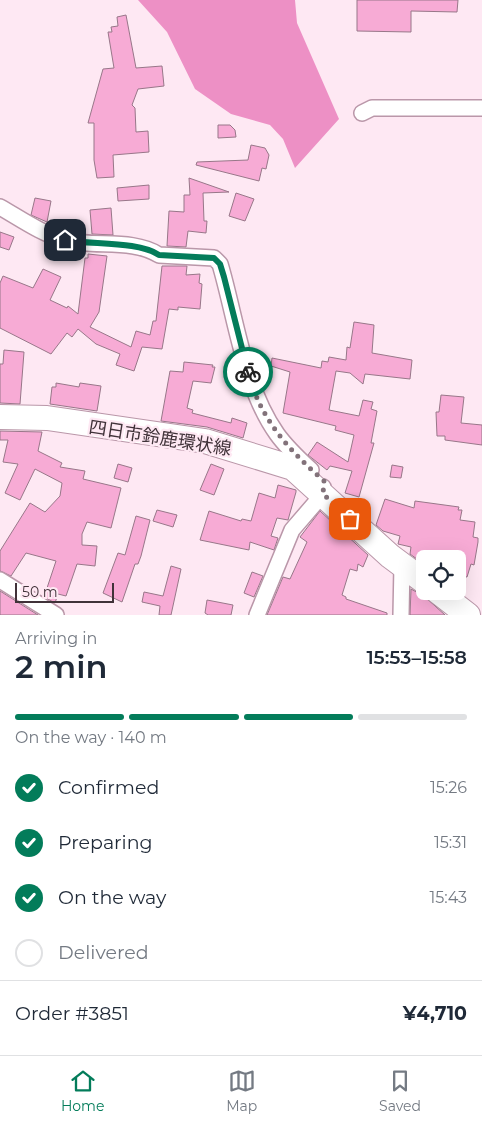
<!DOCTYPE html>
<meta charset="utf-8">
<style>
body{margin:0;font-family:Montserrat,"Noto Sans JP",sans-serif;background:#f6f6f7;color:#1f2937;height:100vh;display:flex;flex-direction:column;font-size:19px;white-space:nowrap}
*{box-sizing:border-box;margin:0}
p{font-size:16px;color:#747a83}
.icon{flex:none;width:28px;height:28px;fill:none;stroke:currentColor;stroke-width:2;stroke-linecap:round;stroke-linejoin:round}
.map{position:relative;height:615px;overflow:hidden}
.sheet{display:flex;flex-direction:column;background:#fff;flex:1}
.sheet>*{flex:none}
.tools{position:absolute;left:416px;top:550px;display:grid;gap:10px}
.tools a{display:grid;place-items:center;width:50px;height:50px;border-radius:8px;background:#fff;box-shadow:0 5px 20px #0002;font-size:25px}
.scale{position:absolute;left:15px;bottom:12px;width:99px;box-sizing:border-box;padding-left:5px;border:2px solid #403239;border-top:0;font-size:14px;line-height:18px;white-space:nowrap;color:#403239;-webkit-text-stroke:4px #fee8f3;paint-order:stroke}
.pin{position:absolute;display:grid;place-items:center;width:42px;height:42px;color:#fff;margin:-21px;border-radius:10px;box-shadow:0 2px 8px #0006}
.courier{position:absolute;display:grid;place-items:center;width:50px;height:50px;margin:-25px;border:4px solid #037c5a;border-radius:50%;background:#fff;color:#222;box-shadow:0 1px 6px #0007}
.summary em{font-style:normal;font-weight:600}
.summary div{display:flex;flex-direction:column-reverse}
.summary{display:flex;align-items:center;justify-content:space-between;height:85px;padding:0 15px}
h1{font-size:32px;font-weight:600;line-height:38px}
.bar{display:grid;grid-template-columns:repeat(4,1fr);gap:8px 5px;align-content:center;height:60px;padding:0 15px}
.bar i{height:6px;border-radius:4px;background:#e0e1e3}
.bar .current{background:#037c5a}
.bar p{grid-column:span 4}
.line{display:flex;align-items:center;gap:12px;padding:0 15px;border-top:1px solid #e0e1e3}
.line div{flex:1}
ol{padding:0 15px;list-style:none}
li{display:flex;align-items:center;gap:15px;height:55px}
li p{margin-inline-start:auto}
li .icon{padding:5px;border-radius:50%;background:#037c5a;color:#fff;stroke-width:4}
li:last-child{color:#747a83}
li i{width:28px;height:28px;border:2px solid #e0e1e3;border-radius:50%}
.menu{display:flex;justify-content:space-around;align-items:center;height:70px;border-top:1px solid #e0e1e3;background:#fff;font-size:14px;color:#747a83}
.menu a{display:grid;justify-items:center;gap:2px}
.menu .current{color:#037c5a}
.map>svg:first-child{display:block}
.forest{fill:#ed90c5}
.building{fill:#f7abd5;stroke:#987789}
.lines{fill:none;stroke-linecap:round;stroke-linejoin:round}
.street-casing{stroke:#ba97a9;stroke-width:18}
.primary-casing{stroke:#ba97a9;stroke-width:26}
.street{stroke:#fff;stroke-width:15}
.primary{stroke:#fff;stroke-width:24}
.done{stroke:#82727a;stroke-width:5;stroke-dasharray:0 9}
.route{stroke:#037c5a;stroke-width:6}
.labels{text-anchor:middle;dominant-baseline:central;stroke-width:4.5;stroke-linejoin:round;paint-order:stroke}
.street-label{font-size:18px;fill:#403239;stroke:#fee8f3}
</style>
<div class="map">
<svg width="482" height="615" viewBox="0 0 482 615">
<rect width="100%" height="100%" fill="#fee8f3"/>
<!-- forest -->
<polygon class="forest" points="138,0 295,0 297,23 339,119 295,168 283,139 270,125 231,114 195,89 167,32"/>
<!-- building -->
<g class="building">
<polygon points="357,0 458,0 457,12 411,11 411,32 357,31"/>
<polygon points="126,15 136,68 162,66 164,86 138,89 132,105 135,108 136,132 148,131 149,152 113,155 114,177 97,178 94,160 94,123 88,123 103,69 114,68 108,32 112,32 111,27 118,26 117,17"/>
<polygon points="218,125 230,125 235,130 236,137 218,138"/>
<polygon points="251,145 265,148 269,155 266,169 262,168 259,181 196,165 197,162 248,160"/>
<polygon points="189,178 229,192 203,193 204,221 207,221 206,233 188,231 186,247 167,246 169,211 184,212 184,195 190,195"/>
<polygon points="149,185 149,199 118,201 117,188"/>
<polygon points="236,193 254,199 245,221 229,216"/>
<polygon points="35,198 51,201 47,222 31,215"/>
<polygon points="111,208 113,235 92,234 90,210"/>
<polygon points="0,232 14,237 9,250 0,247"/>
<polygon points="88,254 107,256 99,312 90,327 131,347 136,331 150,335 153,321 156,321 162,266 187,266 186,275 200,274 199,283 202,284 200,309 178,307 178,310 169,309 162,349 142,347 134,371 116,365 120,354 96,344 78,329 72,337 67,333 51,354 0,328 0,283 3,276 33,288 43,269 61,277 50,300 67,308 68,306 78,314 85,258 88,258"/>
<polygon points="354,322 374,325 372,353 412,360 410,379 365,374 363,384 350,373 336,371 329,410 359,416 363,400 373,402 371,409 377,411 371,443 374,443 359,497 345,493 352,471 330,466 327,470 308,455 317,442 348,462 354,435 335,430 336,426 283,413 290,372 271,366 272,358 321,368 322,361 328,362 329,357 346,360 347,347 350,348"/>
<polygon points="4,350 24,352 20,404 0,403 0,364 3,364"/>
<polygon points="184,362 213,365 212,367 215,367 211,383 193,381 187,408 193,410 192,413 231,423 232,418 247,423 243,438 207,427 161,421 170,371 183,372"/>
<polygon points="56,383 79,387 80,383 101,386 97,411 50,404 52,387 56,387"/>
<polygon points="441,395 464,397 461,423 482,425 482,445 445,440 445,436 437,436 436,412 439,412"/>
<polygon points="0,431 42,432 38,451 62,463 60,467 85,471 83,479 121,488 111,528 87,522 82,534 82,545 97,546 95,566 77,564 66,596 58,594 55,603 44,597 56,561 26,553 11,576 0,571 0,551 30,503 45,512 60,496 62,483 35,469 20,500 5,493 18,464 3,462 8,440 0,440"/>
<polygon points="118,464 132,468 128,482 114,478"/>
<polygon points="211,464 224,469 214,495 200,490"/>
<polygon points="392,465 403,467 401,478 390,477"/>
<polygon points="278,485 296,490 296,492 288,520 277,518 271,536 278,538 274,550 250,542 249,550 200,540 209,511 241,521 242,519 251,521 259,493 275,498"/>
<polygon points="385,499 414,508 415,501 459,507 458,510 462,510 460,520 475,522 473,537 478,538 478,542 474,565 471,564 467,577 458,576 458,559 425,559 425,565 410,554 411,547 398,544 400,536 383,531 376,525"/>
<polygon points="157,510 177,515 173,527 153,521"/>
<polygon points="320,511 368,555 363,567 358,564 357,571 350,569 342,595 346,597 346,599 387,613 387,615 267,615 283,577 290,579 307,542 300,537"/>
<polygon points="136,516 150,520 141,556 138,564 135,564 122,602 103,593 118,553 125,555"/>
<polygon points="171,566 181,569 171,615 159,615 160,606 142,602 144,592 163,596"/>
<polygon points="252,572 263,576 254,597 244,593"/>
<polygon points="411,589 424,596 445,615 410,615"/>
<polygon points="0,591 38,615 0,615"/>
<polygon points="207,600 233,605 231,615 208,615 205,613"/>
</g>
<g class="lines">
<defs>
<g id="street">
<polyline points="362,113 372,108 482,108"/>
<path d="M0,207C21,219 42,234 65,240C95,248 132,238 159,255L214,258L220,264C236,318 244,388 277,434C287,448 299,459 311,470"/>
<polyline points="0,580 56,615"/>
<polyline points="257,615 292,530 323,494 323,487"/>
<polyline points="401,615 402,565"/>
</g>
<g id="primary">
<polyline points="0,417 47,418 205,441 293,468 390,556 425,582"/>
<polyline points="437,591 468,615"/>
</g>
</defs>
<!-- street casing -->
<use href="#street" class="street-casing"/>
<!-- primary casing -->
<use href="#primary" class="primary-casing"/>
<!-- street -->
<use href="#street" class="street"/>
<!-- primary -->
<use href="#primary" class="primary"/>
</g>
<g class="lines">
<!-- done -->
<path class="done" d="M248,372C260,419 289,450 324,481L323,494L350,519"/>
<!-- route -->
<path class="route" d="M65,240C92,245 138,241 159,255L214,258L220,264L224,277L248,372"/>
</g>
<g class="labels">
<!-- street labels -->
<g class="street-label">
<text transform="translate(160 438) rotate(9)">四日市鈴鹿環状線</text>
</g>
</g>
</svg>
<div class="tools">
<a><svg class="icon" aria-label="locate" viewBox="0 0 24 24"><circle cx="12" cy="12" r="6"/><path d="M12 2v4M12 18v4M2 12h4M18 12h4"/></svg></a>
</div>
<div class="scale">50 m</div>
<div class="pin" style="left:350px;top:519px;background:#ea580c"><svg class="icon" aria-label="bag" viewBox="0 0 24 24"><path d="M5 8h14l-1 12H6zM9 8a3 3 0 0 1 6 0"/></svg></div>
<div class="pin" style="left:65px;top:240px;background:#1f2937"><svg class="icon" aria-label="home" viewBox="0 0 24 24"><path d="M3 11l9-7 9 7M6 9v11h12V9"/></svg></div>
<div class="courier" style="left:248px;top:372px"><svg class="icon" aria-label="bike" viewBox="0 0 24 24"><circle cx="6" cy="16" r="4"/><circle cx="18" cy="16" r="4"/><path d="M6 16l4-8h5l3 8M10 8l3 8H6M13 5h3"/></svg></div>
</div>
<section class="sheet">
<div class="summary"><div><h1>2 min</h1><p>Arriving in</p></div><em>15:53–15:58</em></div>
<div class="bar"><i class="current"></i><i class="current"></i><i class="current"></i><i></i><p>On the way · 140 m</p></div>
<ol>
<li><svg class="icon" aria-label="check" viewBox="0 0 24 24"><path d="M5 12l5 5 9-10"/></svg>Confirmed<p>15:26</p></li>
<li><svg class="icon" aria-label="check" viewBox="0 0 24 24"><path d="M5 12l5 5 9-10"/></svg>Preparing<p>15:31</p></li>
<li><svg class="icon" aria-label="check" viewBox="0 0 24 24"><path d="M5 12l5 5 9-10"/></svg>On the way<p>15:43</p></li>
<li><i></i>Delivered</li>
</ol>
<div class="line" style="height:65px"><div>Order #3851</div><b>¥4,710</b></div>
</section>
<nav class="menu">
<a class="current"><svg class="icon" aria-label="home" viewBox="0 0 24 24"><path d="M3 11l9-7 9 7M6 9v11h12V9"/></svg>Home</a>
<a><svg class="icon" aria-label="map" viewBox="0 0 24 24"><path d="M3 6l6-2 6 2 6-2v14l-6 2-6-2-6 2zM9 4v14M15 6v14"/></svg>Map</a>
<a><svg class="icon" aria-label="saved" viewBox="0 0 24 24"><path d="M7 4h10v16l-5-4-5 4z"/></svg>Saved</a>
</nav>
